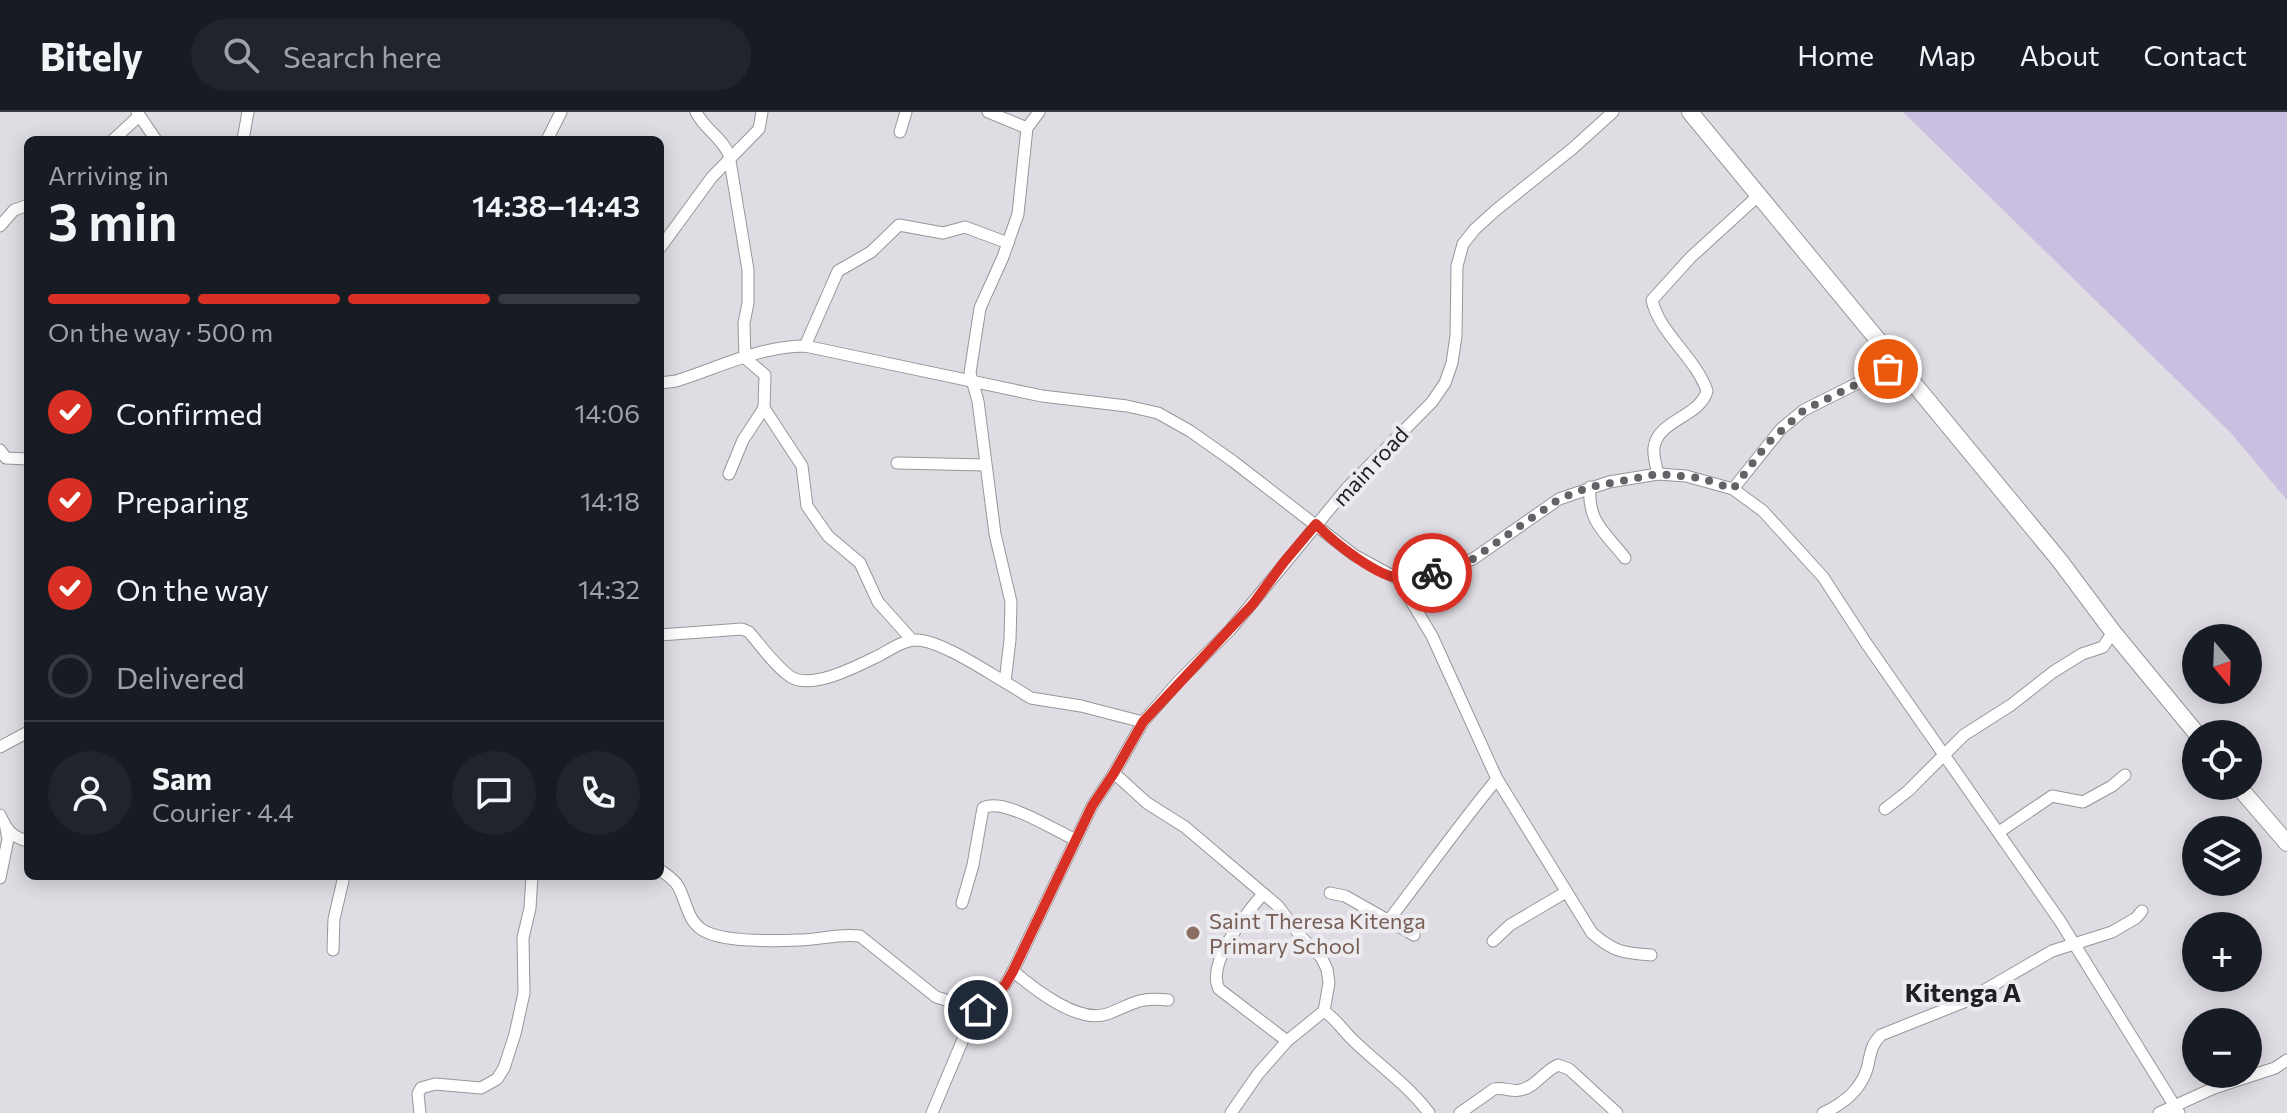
<!DOCTYPE html>
<meta charset="utf-8">
<style>
body{margin:0;font-family:Commissioner,sans-serif;background:#20242c;color:#f1f3f6;height:100vh;display:flex;flex-direction:column;font-size:30px;white-space:nowrap}
*{box-sizing:border-box;margin:0}
p{font-size:26px;color:#9ea1a6}
.icon{flex:none;width:44px;height:44px;fill:none;stroke:currentColor;stroke-width:2;stroke-linecap:round;stroke-linejoin:round}
.map{position:relative;flex:1;overflow:hidden}
.sheet{position:absolute;left:24px;top:24px;width:640px;height:744px;display:flex;flex-direction:column;background:#171b24;border-radius:12px;box-shadow:0 4px 20px #0003}
.sheet>*{flex:none}
.needle{width:52px;rotate:161deg}
.tools{position:absolute;left:2182px;top:512px;display:grid;gap:16px}
.tools a{display:grid;place-items:center;width:80px;height:80px;border-radius:50%;background:#171b24;box-shadow:0 4px 20px #0003;font-size:40px}
.pin{position:absolute;display:grid;place-items:center;width:68px;height:68px;color:#fff;margin:-34px;border:4px solid #fff;border-radius:50%;box-shadow:0 2px 8px #0007}
.courier{position:absolute;display:grid;place-items:center;width:80px;height:80px;margin:-40px;border:6px solid #d93025;border-radius:50%;background:#fff;color:#222;box-shadow:0 2px 10px #0007}
.head em{font-style:normal;font-weight:600}
.head div{display:flex;flex-direction:column-reverse}
.head{display:flex;align-items:center;justify-content:space-between;height:136px;padding:0 24px}
h1{font-size:52px;font-weight:600;line-height:60px}
.bar{display:grid;grid-template-columns:repeat(4,1fr);gap:12px 8px;align-content:center;height:96px;padding:0 24px}
.bar i{height:10px;border-radius:6px;background:#363941}
.bar .on{background:#d93025}
.bar p{grid-column:span 4}
.line{display:flex;align-items:center;gap:20px;padding:0 24px;border-top:2px solid #363941}
.line div{flex:1}
.round{display:grid;place-items:center;flex:none;width:84px;height:84px;border-radius:42px;background:#20242c}
ol{padding:0 24px;list-style:none}
li{display:flex;align-items:center;gap:24px;height:88px}
li p{margin-inline-start:auto}
li .icon{padding:8px;border-radius:50%;background:#d93025;color:#fff;stroke-width:4}
li:last-child{color:#9ea1a6}
li i{width:44px;height:44px;border:4px solid #363941;border-radius:50%}
header{display:flex;align-items:center;gap:48px;box-sizing:border-box;height:112px;padding:0 40px;background:#171b24;border-bottom:2px solid #363941}
header strong{font-size:38px}
nav{display:flex;gap:44px;margin-inline-start:auto;font-size:28px}
.search{width:560px;height:72px;background:#20242c;display:flex;align-items:center;gap:20px;box-sizing:border-box;padding:0 28px;border-radius:44px;color:#9ea1a6;font-size:30px}
.map>svg:first-child{display:block}
.green{fill:#c9bfe0}
.lines{fill:none;stroke-linecap:round;stroke-linejoin:round}
.minor-casing{stroke:#97969a;stroke-width:13}
.secondary-casing{stroke:#97969a;stroke-width:18}
.minor{stroke:#fff;stroke-width:11}
.secondary{stroke:#fff;stroke-width:16}
.done{stroke:#636266;stroke-width:8;stroke-dasharray:0 14.4}
.route{stroke:#d93025;stroke-width:10}
.education-dot{fill:#8d6e63;stroke:#ecebf0;stroke-width:3}
.labels{text-anchor:middle;dominant-baseline:central;stroke-width:8;stroke-linejoin:round;paint-order:stroke}
.street-label{font-size:22px;fill:#202022;stroke:#ecebf0}
.education-label{font-size:22px;fill:#785e54;stroke:#ecebf0;text-anchor:start}
.quarter-label{font-size:26px;font-weight:bold;fill:#202022;stroke:#ecebf0}
</style>
<header>
<strong>Bitely</strong>
<div class="search"><svg class="icon" aria-label="search" viewBox="0 0 24 24"><circle cx="10" cy="10" r="6"/><path d="M15 15l6 6"/></svg>Search here</div>
<nav><a>Home</a><a>Map</a><a>About</a><a>Contact</a></nav>
</header>
<div class="map">
<svg width="2287" height="1001" viewBox="0 0 2287 1001">
<rect width="100%" height="100%" fill="#dfdde3"/>
<!-- green -->
<polygon class="green" points="1903,0 2287,0 2287,388 2231,321"/>
<g class="lines">
<defs>
<g id="minor">
<polyline points="137,0 156,28"/>
<path d="M696,0C705,18 722,25 729,43L748,158V191L744,211L745,246L765,263L764,296L802,354L807,394L828,424L860,451L878,490L912,528"/>
<polyline points="988,0 1027,16"/>
<polyline points="1039,0 1027,16 1018,102 1003,145 980,196 970,261 978,289 995,422 1011,490 1010,528 1005,570 1031,586 1081,594 1143,610"/>
<polyline points="900,20 906,0"/>
<polyline points="113,28 139,4"/>
<polyline points="243,28 248,0"/>
<polyline points="547,28 561,0"/>
<polyline points="0,114 14,98 28,93"/>
<polyline points="660,136 712,65 759,17 762,0"/>
<polyline points="805,234 838,159 871,140 899,113 943,121 965,115 1008,131"/>
<path d="M660,271L676,269C718,256 760,234 805,234L1042,284L1127,294L1158,301L1190,319L1234,350L1354,443L1398,467L1425,463L1473,447L1559,387L1609,370L1658,362L1686,364L1733,377L1763,399L1823,465L1866,531L2060,809L2179,1001"/>
<polyline points="0,338 6,346 28,347"/>
<polyline points="897,351 985,353"/>
<polyline points="729,362 743,328 764,296"/>
<path d="M1658,362C1656,354 1653,344 1654,336C1657,308 1700,305 1707,279C1696,246 1659,221 1652,188L1691,145L1759,83"/>
<path d="M1590,375C1587,410 1606,421 1625,446"/>
<polyline points="1733,377 1781,317 1804,298 1896,252"/>
<path d="M1398,467L1432,524L1497,667L1592,821C1614,840 1623,841 1651,843"/>
<path d="M660,523L742,517L749,520C762,535 775,554 791,565C812,578 858,554 878,544C890,538 903,528 917,528C941,529 984,558 1005,570"/>
<polyline points="0,635 28,620"/>
<polyline points="1114,661 1147,691 1185,715 1278,794 1301,825 1321,845 1327,857 1329,871 1324,899 1287,929 1258,962 1231,1001"/>
<polyline points="1885,697 1908,679 1964,623 2011,593 2053,560 2082,542 2103,535 2113,520"/>
<path d="M0,703C7,718 11,725 28,729"/>
<polyline points="1999,720 2052,684 2083,690 2112,674 2125,663"/>
<path d="M660,758C667,763 674,767 678,774C686,788 687,807 701,817C721,831 774,829 799,828C820,828 838,821 860,824L936,885L978,898"/>
<polyline points="0,766 8,727 6,717"/>
<polyline points="1330,781 1345,784 1414,823"/>
<path d="M1262,783C1245,803 1206,852 1219,877L1287,929"/>
<path d="M962,791L973,753L983,696C1003,685 1054,718 1076,728"/>
<path d="M1389,808C1425,761 1459,713 1497,667"/>
<polyline points="1493,829 1510,813 1566,780"/>
<polyline points="333,838 334,807 344,764"/>
<path d="M1013,859C1034,877 1079,912 1107,902C1134,892 1137,885 1168,888"/>
<path d="M1324,899C1337,908 1344,920 1355,930C1380,954 1408,973 1429,1001"/>
<polyline points="420,1001 418,982 421,976 435,972 481,976 497,967 504,956 515,922 524,881 523,826 530,796 532,764"/>
<polyline points="932,1001 972,906 1005,873 1013,859 1092,694 1114,661 1143,610 1179,569 1230,518 1347,376 1432,290 1445,271 1452,251 1456,224 1457,154 1463,132 1475,117 1496,98 1572,37 1613,0"/>
<path d="M1460,1001L1494,977C1504,975 1511,980 1520,978C1536,975 1544,959 1558,953L1569,957L1617,1001"/>
<path d="M1823,1001C1843,992 1860,979 1867,957C1871,942 1870,934 1881,923L1964,890L2052,839L2112,820L2136,806L2142,799"/>
<polyline points="2159,1001 2214,976 2275,956 2287,948"/>
</g>
<g id="secondary">
<polyline points="1690,0 2060,449 2113,520 2197,622"/>
<polyline points="2238,674 2287,731"/>
</g>
</defs>
<!-- minor casing -->
<use href="#minor" class="minor-casing"/>
<!-- secondary casing -->
<use href="#secondary" class="secondary-casing"/>
<!-- minor -->
<use href="#minor" class="minor"/>
<!-- secondary -->
<use href="#secondary" class="secondary"/>
</g>
<g class="lines">
<!-- done -->
<polyline class="done" points="1432,461 1473,447 1559,387 1590,375 1658,362 1701,366 1733,377 1768,331 1804,298 1888,257"/>
<!-- route -->
<path class="route" d="M978,898L1005,873L1013,859L1092,694L1114,661L1143,610L1253,492L1284,450L1316,412C1332,429 1378,466 1401,466C1411,466 1423,463 1432,461"/>
</g>
<!-- markers -->
<circle class="education-dot" cx="1193" cy="821" r="8"/>
<g class="labels">
<!-- street labels -->
<g class="street-label">
<text transform="translate(1370 354) rotate(-47)">main road</text>
</g>
<!-- education labels -->
<g class="education-label">
<text x="1209" y="808">Saint Theresa Kitenga<tspan x="1209" dy="25">Primary School</tspan></text>
</g>
<!-- quarter labels -->
<g class="quarter-label">
<text x="1963" y="879">Kitenga A</text>
</g>
</g>
</svg>
<div class="tools">
<a><svg class="needle" viewBox="-14 -14 28 28"><path d="M0-13l5 13h-10z" fill="#e53935"/><path d="M0 13l5-13h-10z" fill="#9ea1a6"/></svg></a>
<a><svg class="icon" aria-label="locate" viewBox="0 0 24 24"><circle cx="12" cy="12" r="6"/><path d="M12 2v4M12 18v4M2 12h4M18 12h4"/></svg></a>
<a><svg class="icon" aria-label="layers" viewBox="0 0 24 24"><path d="M12 4l9 5-9 5-9-5zM3 14l9 5 9-5"/></svg></a>
<a>+</a>
<a>−</a>
</div>
<div class="pin" style="left:1888px;top:257px;background:#ea580c"><svg class="icon" aria-label="bag" viewBox="0 0 24 24"><path d="M5 8h14l-1 12H6zM9 8a3 3 0 0 1 6 0"/></svg></div>
<div class="pin" style="left:978px;top:898px;background:#1f2937"><svg class="icon" aria-label="home" viewBox="0 0 24 24"><path d="M3 11l9-7 9 7M6 9v11h12V9"/></svg></div>
<div class="courier" style="left:1432px;top:461px"><svg class="icon" aria-label="bike" viewBox="0 0 24 24"><circle cx="6" cy="16" r="4"/><circle cx="18" cy="16" r="4"/><path d="M6 16l4-8h5l3 8M10 8l3 8H6M13 5h3"/></svg></div>
<section class="sheet">
<div class="head"><div><h1>3 min</h1><p>Arriving in</p></div><em>14:38–14:43</em></div>
<div class="bar"><i class="on"></i><i class="on"></i><i class="on"></i><i></i><p>On the way · 500 m</p></div>
<ol>
<li><svg class="icon" aria-label="check" viewBox="0 0 24 24"><path d="M5 12l5 5 9-10"/></svg>Confirmed<p>14:06</p></li>
<li><svg class="icon" aria-label="check" viewBox="0 0 24 24"><path d="M5 12l5 5 9-10"/></svg>Preparing<p>14:18</p></li>
<li><svg class="icon" aria-label="check" viewBox="0 0 24 24"><path d="M5 12l5 5 9-10"/></svg>On the way<p>14:32</p></li>
<li><i></i>Delivered</li>
</ol>
<div class="line" style="height:144px"><a class="round"><svg class="icon" aria-label="person" viewBox="0 0 24 24"><circle cx="12" cy="8" r="4"/><path d="M4 21q1-7 8-7t8 7"/></svg></a><div><b>Sam</b><p>Courier · 4.4</p></div><a class="round"><svg class="icon" aria-label="chat" viewBox="0 0 24 24"><path d="M4 5h16v11H9l-5 4z"/></svg></a><a class="round"><svg class="icon" aria-label="phone" viewBox="0 0 24 24"><path d="M5 4h4l2 5-3 2q2 4 5 5l2-3 5 2v4C11 20 4 13 5 4z"/></svg></a></div>
</section>
</div>
